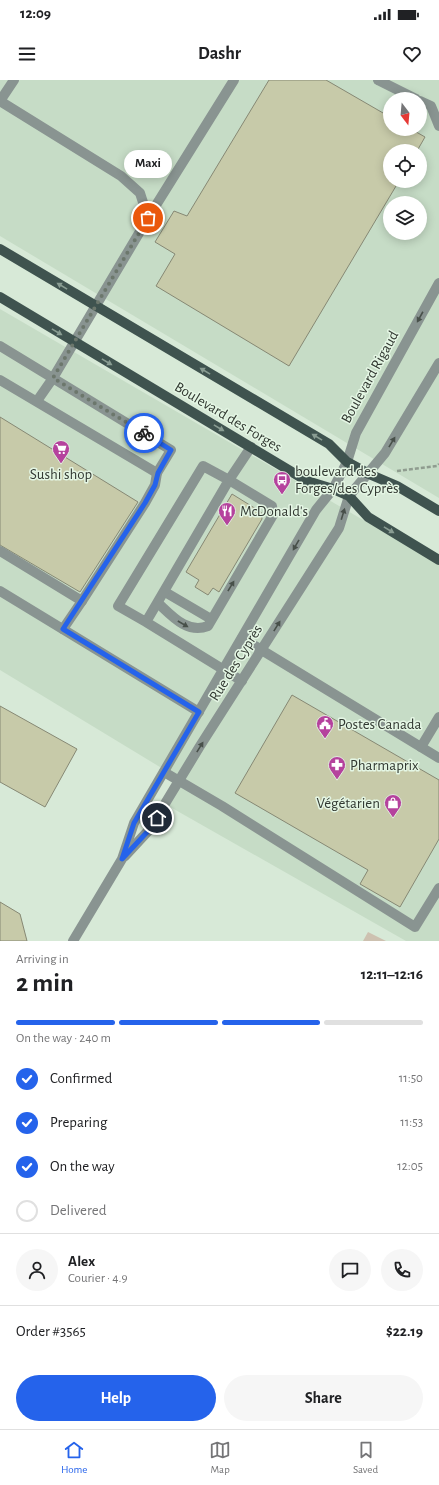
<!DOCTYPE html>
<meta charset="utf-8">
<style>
body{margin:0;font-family:"Alegreya Sans",sans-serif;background:#f6f6f6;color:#202124;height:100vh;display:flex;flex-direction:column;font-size:15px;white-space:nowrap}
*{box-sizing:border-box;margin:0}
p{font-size:13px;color:#757577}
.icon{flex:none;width:22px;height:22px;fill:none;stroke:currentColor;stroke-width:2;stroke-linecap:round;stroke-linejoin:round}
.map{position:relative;height:861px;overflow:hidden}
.panel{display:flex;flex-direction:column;background:#fff;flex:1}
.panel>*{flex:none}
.needle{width:26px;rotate:164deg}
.tools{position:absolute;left:383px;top:12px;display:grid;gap:8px}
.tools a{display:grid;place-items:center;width:44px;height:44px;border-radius:50%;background:#fff;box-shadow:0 2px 10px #0003;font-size:20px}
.pin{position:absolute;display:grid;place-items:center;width:34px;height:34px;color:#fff;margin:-17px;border:2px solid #fff;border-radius:50%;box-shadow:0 1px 4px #0007}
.courier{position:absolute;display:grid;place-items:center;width:40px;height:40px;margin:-20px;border:3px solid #2563eb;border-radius:50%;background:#fff;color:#222;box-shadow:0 1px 5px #0007}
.bubble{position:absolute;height:28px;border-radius:14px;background:#fff;box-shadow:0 2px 10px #0003;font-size:13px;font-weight:700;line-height:28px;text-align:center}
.overview em{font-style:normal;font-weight:700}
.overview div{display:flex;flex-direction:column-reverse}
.overview{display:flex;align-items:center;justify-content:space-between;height:68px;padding:0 16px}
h1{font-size:26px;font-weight:700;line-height:30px}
.bar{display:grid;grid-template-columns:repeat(4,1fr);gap:6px 4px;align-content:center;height:48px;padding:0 16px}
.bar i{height:5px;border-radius:3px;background:#e0e0e0}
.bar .active{background:#2563eb}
.bar p{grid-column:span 4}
.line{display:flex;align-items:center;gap:10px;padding:0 16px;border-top:1px solid #e0e0e0}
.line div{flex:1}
.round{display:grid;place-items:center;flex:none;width:42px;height:42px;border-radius:21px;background:#f6f6f6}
ol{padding:0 16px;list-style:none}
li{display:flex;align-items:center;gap:12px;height:44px}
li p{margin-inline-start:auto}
li .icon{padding:4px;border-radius:50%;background:#2563eb;color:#fff;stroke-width:4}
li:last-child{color:#757577}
li i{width:22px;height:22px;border:2px solid #e0e0e0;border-radius:50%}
.primary-button{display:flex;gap:8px;margin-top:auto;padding:8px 16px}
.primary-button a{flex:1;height:46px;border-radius:24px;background:#2563eb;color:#fff;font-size:16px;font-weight:700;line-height:46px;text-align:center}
.primary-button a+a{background:#f6f6f6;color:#202124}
.status{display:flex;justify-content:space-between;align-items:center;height:28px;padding:0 20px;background:#fff;direction:ltr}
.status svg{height:11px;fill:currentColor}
header{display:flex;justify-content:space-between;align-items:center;height:52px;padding:0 16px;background:#fff;font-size:18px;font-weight:700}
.menu{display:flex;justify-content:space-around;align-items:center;height:56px;border-top:1px solid #e0e0e0;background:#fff;font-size:11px;color:#757577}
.menu a{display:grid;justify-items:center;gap:2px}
.menu .active{color:#2563eb}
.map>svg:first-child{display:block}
.built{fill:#c6dcc6;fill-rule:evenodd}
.green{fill:#cdc1b0}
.building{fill:#c7caa9;stroke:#868874}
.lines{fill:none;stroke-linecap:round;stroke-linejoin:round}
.path{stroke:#8f9c8f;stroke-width:2.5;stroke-dasharray:4 2;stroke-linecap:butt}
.minor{stroke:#899491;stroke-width:10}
.major{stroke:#3f534f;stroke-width:10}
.oneway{fill:#899c92}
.oneway2{fill:#48504a}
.done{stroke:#6c776c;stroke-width:4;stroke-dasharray:0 7.2}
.route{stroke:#2563eb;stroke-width:5}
.labels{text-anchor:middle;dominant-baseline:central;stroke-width:3;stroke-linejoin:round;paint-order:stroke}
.street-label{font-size:15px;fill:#323932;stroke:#e4f6e4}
.poi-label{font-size:15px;fill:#323932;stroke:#e4f6e4;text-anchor:start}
</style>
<div class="status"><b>12:09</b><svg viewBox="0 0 49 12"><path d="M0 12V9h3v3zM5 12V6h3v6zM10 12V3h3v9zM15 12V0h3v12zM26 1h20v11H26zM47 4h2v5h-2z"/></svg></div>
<header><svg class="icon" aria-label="menu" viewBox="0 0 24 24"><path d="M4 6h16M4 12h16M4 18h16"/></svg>Dashr<svg class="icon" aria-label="heart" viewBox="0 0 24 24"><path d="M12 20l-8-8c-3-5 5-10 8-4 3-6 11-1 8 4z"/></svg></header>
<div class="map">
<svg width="439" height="861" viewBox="0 0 439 861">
<rect width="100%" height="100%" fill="#d7e9d7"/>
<!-- built -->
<g class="built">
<path d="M0,0H439V418L0,156ZM390,19H420V49H390ZM390,71H420V101H390ZM390,123H420V153H390Z"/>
<polygon points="0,229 439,484 439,861 406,861 165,724 183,701 0,590"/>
</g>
<!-- green -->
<polygon class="green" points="368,852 386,861 363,861"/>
<!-- building -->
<g class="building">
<polygon points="269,0 326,0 390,37 390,49 411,49 425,57 417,71 390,71 390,101 399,101 289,286 156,206 175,174 155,162 174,131 187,136"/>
<polygon points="0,337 138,422 80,512 0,465"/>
<polygon points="232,414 261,432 262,439 219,512 213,508 208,515 195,507 199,500 186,492"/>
<polygon points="292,615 439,700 439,759 400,827 360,804 368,790 235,713"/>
<polygon points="0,626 77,669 45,727 0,702"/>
<polygon points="0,822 20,834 27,861 0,861"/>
</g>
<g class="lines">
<!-- path -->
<polyline class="path" points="397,391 437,386 439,384"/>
<!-- minor -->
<g class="minor">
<polyline points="14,0 0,21 121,96 140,113 148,138"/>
<polyline points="378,0 416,19"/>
<polyline points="420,21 431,26 439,46"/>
<polyline points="0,266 171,370 157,393 0,300"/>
<polyline points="37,321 53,298 148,138 234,0"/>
<polyline points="0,471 82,521 145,423 155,405 157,393"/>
<polyline points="0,511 199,632"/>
<polyline points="165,512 211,539"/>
<path d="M158,523C172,536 187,554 208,546L273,435L272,426L229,400L251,367"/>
<polyline points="146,542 229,400 203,386 118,526 146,542 242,601"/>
<polyline points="63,549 82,521"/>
<polyline points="242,558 439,678"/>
<polyline points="421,667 439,637"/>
<polyline points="164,692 222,726 415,847 439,808"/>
<polyline points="125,776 149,750 200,666 339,448 349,416 385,373 439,283"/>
<polyline points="73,861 122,779 134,743 316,430 333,409 347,382 356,353 439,203"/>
</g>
<!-- major -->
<g class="major">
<polyline points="0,169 329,364 347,382 369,394 397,406 439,431"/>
<polyline points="0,217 307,401 333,409 349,416 368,437 439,480"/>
</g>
</g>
<!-- one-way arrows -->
<defs><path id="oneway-solid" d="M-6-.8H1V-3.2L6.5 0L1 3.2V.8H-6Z"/></defs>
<g class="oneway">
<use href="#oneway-solid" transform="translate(62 206) rotate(-149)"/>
<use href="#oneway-solid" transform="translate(57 252) rotate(31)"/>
<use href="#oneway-solid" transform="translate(107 282) rotate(31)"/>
<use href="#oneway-solid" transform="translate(205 291) rotate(-149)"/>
<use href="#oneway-solid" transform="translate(219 348) rotate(31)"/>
<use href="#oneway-solid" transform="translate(317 357) rotate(-149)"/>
<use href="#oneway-solid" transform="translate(389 450) rotate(31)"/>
</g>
<g class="oneway2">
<use href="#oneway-solid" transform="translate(420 237) rotate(119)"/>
<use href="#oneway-solid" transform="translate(392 362) rotate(-59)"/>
<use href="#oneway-solid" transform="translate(343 434) rotate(-73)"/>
<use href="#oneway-solid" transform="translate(296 465) rotate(120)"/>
<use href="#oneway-solid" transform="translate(231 506) rotate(-59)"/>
<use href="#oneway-solid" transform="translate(183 544) rotate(30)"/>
<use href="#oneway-solid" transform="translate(277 546) rotate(-58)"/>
<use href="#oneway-solid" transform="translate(200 667) rotate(-58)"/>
</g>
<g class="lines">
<!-- done -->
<polyline class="done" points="144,353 53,298 148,138"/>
<!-- route -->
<polyline class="route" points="144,353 171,370 158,393 155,405 145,423 63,549 199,632 134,743 122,779 149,750 157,738"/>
</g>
<!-- icons -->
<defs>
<symbol id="supermarket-pin" viewBox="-11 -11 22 30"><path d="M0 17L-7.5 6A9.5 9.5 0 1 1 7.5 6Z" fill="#b5429d" stroke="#e4f6e4"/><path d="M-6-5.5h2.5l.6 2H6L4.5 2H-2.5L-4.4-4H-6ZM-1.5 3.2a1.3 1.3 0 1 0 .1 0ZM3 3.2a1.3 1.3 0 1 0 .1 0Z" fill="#fff"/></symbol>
<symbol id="bus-pin" viewBox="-11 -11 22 30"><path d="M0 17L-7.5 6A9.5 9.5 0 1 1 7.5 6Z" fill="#b5429d" stroke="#e4f6e4"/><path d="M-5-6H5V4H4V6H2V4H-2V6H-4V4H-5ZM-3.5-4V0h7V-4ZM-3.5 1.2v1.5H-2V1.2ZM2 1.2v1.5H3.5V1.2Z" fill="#fff"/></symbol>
<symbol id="restaurant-pin" viewBox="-11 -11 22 30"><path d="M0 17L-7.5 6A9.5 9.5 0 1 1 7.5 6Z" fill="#b5429d" stroke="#e4f6e4"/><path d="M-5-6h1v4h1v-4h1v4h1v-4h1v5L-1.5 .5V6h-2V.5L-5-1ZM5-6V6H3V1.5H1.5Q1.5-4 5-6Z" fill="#fff"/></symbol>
<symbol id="civic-pin" viewBox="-11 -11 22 30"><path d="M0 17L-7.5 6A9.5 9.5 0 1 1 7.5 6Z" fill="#b5429d" stroke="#e4f6e4"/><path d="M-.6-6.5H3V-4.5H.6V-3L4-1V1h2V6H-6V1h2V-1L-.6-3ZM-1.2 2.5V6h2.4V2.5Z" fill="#fff"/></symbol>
<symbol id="pharmacy-pin" viewBox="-11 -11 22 30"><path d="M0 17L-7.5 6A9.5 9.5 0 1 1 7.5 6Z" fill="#b5429d" stroke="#e4f6e4"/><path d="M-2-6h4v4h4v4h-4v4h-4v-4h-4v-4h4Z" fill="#fff"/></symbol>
<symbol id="shop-pin" viewBox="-11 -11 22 30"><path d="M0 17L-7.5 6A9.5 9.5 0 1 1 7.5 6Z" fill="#b5429d" stroke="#e4f6e4"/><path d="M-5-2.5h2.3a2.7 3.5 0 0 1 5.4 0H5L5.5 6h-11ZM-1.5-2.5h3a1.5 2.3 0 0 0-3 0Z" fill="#fff"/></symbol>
</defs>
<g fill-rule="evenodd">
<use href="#supermarket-pin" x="51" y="359" width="20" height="27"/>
<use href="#bus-pin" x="272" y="390" width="20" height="27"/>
<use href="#restaurant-pin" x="217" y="421" width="20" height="27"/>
<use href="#civic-pin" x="315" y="634" width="20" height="27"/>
<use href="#pharmacy-pin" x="327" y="675" width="20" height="27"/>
<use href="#shop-pin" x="383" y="713" width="20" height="27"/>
</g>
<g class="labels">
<!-- street labels -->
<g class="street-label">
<text transform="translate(370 297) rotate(-61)">Boulevard Rigaud</text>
<text transform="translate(228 337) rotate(31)">Boulevard des Forges</text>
<text transform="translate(236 583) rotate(-58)">Rue des Cyprès</text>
</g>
<!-- poi labels -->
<g class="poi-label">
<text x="295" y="391">boulevard des<tspan x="295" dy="17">Forges/des Cyprès</tspan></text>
<text x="61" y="394" text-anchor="middle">Sushi shop</text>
<text x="240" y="431">McDonald's</text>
<text x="338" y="644">Postes Canada</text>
<text x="350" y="685">Pharmaprix</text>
<text x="380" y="723" text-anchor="end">Végétarien</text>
</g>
</g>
</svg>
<div class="tools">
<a><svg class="needle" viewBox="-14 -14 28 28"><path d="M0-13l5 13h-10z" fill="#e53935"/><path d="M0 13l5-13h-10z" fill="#757577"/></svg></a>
<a><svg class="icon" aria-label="locate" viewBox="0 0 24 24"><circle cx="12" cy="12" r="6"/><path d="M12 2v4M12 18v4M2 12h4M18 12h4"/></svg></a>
<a><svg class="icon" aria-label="layers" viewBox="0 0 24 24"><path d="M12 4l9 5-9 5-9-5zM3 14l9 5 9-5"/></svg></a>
</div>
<div class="pin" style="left:148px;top:138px;background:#ea580c"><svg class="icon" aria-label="bag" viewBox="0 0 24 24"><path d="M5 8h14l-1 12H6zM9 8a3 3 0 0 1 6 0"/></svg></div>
<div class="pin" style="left:157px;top:738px;background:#1f2937"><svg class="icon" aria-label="home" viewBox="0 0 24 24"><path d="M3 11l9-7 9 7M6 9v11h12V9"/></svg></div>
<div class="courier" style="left:144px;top:353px"><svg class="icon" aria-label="bike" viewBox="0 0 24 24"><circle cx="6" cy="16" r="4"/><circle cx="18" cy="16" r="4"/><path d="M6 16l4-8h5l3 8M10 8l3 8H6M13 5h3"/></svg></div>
<div class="bubble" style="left:124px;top:70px;width:48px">Maxi</div>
</div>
<section class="panel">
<div class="overview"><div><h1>2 min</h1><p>Arriving in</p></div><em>12:11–12:16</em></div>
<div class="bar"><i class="active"></i><i class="active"></i><i class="active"></i><i></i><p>On the way · 240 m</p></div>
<ol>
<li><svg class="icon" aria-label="check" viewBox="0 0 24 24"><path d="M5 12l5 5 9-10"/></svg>Confirmed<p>11:50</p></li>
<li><svg class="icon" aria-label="check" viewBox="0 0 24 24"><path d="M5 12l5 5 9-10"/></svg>Preparing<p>11:53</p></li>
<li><svg class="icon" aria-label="check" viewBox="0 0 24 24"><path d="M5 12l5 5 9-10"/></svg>On the way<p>12:05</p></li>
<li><i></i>Delivered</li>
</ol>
<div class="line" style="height:72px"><a class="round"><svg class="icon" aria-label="person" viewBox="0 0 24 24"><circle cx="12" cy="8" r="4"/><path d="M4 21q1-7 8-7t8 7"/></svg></a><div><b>Alex</b><p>Courier · 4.9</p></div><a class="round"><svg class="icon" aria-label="chat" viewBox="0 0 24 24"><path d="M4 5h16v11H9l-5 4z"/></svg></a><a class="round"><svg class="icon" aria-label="phone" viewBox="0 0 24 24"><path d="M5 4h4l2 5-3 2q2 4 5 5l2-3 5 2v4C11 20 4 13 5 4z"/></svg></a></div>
<div class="line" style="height:52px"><div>Order #3565</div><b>$22.19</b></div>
<div class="primary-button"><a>Help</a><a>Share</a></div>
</section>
<nav class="menu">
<a class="active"><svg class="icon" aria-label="home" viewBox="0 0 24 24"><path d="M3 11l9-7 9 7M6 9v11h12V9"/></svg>Home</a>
<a><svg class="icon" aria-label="map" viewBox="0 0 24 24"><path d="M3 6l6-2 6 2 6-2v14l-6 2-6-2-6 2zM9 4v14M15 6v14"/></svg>Map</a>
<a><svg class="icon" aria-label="saved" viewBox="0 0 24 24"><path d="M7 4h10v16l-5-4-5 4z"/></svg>Saved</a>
</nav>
